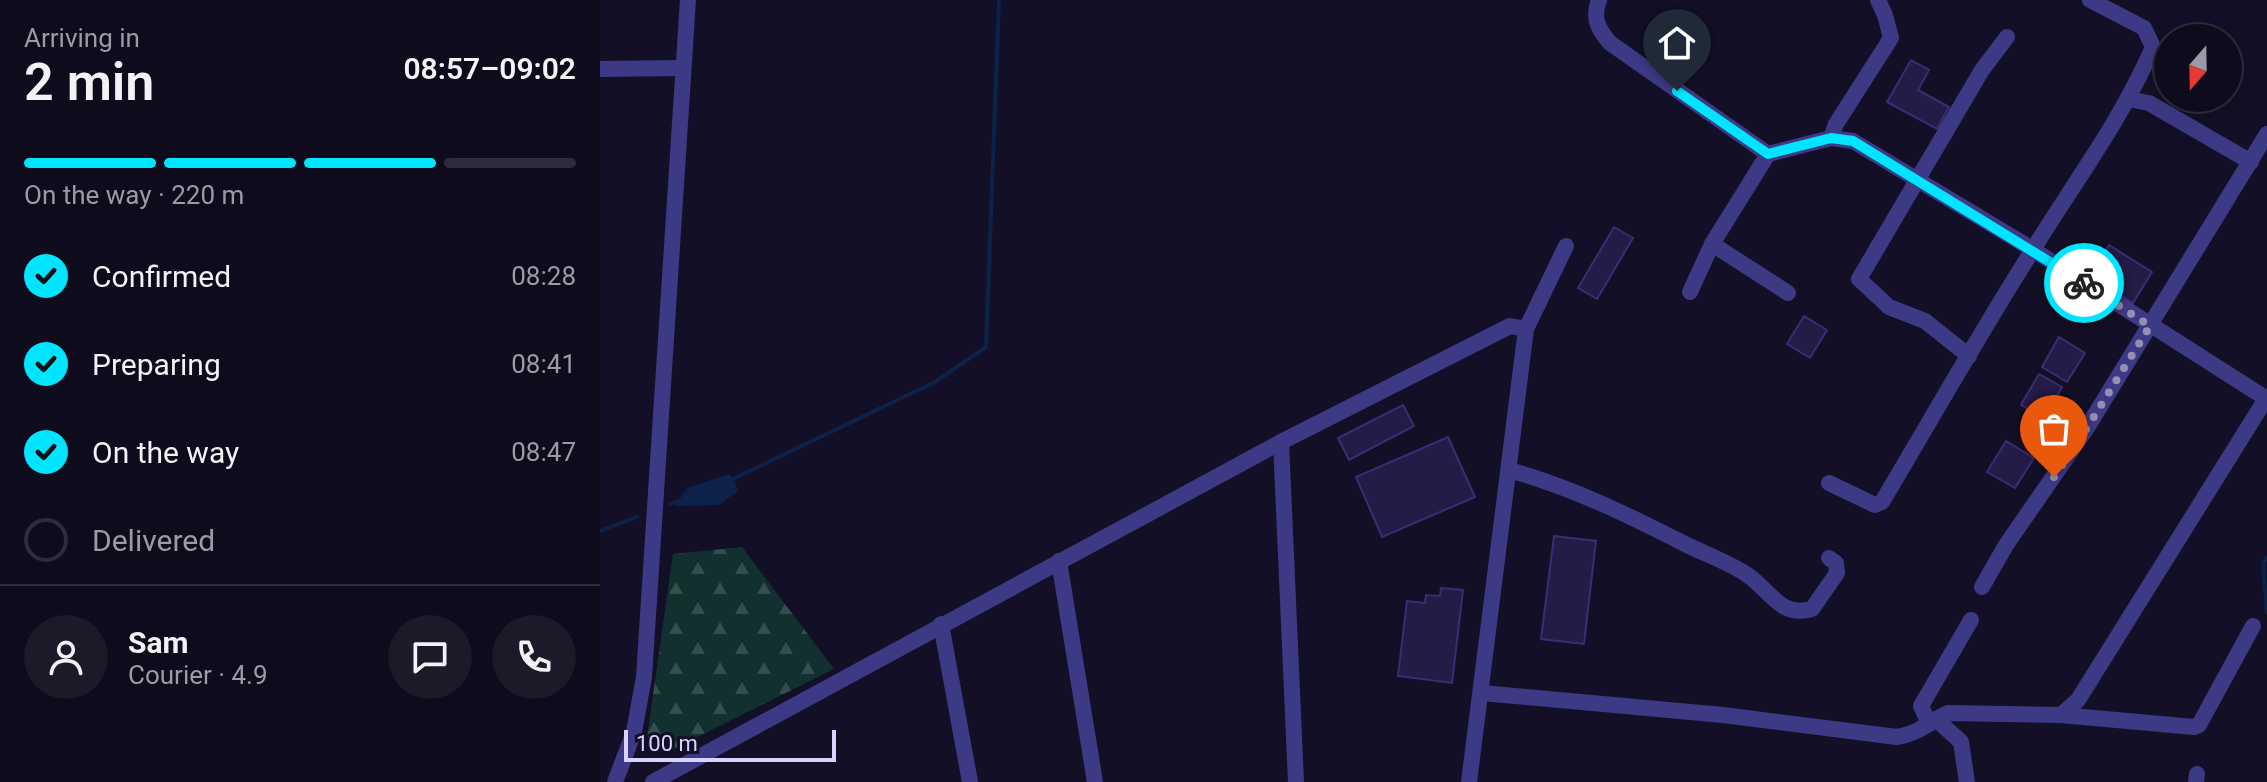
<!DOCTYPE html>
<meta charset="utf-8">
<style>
body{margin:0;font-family:Roboto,sans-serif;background:#1c1929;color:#f1f3f6;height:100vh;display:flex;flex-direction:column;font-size:30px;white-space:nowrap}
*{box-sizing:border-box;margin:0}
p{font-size:26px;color:#9b9ba3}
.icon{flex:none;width:44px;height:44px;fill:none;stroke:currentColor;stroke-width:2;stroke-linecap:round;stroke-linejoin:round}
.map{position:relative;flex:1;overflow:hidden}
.drawer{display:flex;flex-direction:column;background:#0e0b1c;width:600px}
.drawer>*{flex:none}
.needle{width:52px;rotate:200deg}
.fabs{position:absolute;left:1554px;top:24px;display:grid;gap:16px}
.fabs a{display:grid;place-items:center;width:88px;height:88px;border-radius:50%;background:#0e0b1c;box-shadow:0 8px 32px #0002,0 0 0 2px #2e2b3b;font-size:40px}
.scale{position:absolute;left:24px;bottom:20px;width:212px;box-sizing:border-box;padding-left:8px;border:4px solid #d9d4ff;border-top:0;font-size:22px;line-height:28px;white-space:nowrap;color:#d9d4ff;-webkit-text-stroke:6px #130f26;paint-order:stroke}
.pin{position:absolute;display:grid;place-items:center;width:68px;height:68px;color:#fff;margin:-82px -34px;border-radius:50% 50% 50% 0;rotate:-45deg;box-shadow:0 0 8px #0007}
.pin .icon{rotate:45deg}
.courier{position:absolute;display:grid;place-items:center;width:80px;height:80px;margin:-40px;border:6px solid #00e5ff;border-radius:50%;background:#fff;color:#222;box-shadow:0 2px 10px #0007}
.overview em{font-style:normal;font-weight:600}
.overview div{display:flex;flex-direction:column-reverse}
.overview{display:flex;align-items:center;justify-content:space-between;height:136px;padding:0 24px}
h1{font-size:52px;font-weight:600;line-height:60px}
.bar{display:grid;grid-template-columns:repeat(4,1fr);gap:12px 8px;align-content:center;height:96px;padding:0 24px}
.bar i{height:10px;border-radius:6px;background:#2e2b3b}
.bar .current{background:#00e5ff}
.bar p{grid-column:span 4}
.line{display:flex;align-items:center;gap:20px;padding:0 24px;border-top:2px solid #2e2b3b}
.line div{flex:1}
.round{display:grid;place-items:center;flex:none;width:84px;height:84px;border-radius:42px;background:#1c1929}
ol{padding:0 24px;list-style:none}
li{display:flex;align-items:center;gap:24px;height:88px}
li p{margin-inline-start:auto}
li .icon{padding:8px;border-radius:50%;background:#00e5ff;color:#111;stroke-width:4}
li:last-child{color:#9b9ba3}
li i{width:44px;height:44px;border:4px solid #2e2b3b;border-radius:50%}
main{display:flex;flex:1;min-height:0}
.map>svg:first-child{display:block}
.forest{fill:url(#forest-firs)}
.water{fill:#0c2248}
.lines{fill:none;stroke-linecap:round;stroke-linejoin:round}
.stream{stroke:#0c2248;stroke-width:4}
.building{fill:#241b47;stroke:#3b2d73;stroke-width:2}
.minor{stroke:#3d3a85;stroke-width:16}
.done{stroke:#948fb3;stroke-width:8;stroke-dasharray:0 14.4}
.route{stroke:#00e5ff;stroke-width:10}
</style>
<main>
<section class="drawer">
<div class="overview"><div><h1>2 min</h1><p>Arriving in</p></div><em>08:57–09:02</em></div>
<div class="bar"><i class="current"></i><i class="current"></i><i class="current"></i><i></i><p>On the way · 220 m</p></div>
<ol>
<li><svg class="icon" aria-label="check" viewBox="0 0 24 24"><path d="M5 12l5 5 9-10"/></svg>Confirmed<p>08:28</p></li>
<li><svg class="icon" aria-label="check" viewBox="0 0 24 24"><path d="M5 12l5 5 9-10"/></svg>Preparing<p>08:41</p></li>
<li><svg class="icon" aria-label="check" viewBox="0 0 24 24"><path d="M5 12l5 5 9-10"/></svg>On the way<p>08:47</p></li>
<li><i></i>Delivered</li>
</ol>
<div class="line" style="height:144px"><a class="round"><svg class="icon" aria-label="person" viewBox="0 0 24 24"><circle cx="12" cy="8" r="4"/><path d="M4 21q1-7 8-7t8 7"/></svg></a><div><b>Sam</b><p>Courier · 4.9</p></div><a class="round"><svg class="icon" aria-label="chat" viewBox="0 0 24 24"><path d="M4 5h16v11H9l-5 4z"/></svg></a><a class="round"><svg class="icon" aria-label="phone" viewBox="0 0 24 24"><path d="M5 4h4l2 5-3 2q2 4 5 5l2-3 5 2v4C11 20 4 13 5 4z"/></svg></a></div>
</section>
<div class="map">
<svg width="1667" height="782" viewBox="0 0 1667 782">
<defs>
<pattern id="forest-firs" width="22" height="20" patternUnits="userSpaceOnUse" patternTransform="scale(2)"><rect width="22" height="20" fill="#12302f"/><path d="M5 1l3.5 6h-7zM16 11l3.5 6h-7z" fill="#344d4e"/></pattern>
</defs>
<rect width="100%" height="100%" fill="#130f26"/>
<!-- forest -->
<polygon class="forest" points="142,547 234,669 69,751 47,737 73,554"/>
<!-- water -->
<polygon class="water" points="129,474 134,478 138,491 119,505 75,506 87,488"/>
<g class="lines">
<!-- stream -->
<g class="stream">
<polyline points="133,479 335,382 386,347 399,0"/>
<polyline points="70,504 80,500"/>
<polyline points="0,531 37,517"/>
<polyline points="1667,557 1663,564 1667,612"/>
</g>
</g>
<!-- building -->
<g class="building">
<polygon points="1311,60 1329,70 1318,90 1349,107 1337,129 1287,102"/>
<polygon points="1014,227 1033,238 997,299 978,288"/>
<polygon points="1509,245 1552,272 1533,303 1489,276"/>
<polygon points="1204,316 1227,330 1210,358 1187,344"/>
<polygon points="1459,337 1485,353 1467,382 1442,367"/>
<polygon points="1439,374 1462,387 1444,418 1421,405"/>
<polygon points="803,405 814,426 749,460 738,438"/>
<polygon points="848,437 875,497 782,537 756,477"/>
<polygon points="1406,441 1434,458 1415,488 1387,472"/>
<polygon points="954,536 996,541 984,644 941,639"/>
<polygon points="841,588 863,590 852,683 798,676 807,601 825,603 826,595 840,596"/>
</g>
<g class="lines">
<!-- minor -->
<g class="minor">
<path d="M999,0C992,18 998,29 1010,43L1168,154"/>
<polyline points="0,69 83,68"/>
<polyline points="1528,99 1549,103 1651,162"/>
<polyline points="1231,138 1236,124 1291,38 1285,15 1278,0"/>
<polyline points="1112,244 1188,293"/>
<polyline points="1090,292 1112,244 1168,154 1231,138 1253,141 1432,249 1667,399"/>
<polyline points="1369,356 1325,321 1289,307 1259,279 1382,70 1407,37"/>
<polyline points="681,442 696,782"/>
<path d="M909,470C971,487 1028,515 1085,544C1105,554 1128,562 1146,574C1171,590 1179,618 1212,609L1237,573L1236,563L1229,558"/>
<path d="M1229,483L1275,505L1282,502C1332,418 1380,333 1432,251C1475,181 1520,123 1553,47L1544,28L1490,0"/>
<polyline points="459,561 495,782"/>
<polyline points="1382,587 1406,545 1485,431 1667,134"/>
<polyline points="341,624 370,782"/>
<path d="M882,693L1123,715L1297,737C1318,734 1329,722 1348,713L1461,715L1478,700L1667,397"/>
<polyline points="1461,715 1594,727 1599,725 1653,626"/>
<polyline points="1336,719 1361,742 1367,782"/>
<polyline points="1329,724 1321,706 1371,620"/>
<polyline points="15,782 34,732 44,677 88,0"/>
<polyline points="53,782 681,442 910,326 926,329"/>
<polyline points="869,782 926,329 966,246"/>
<polyline points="1596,782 1597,774"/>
</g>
</g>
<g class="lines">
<!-- done -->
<polyline class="done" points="1454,477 1485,431 1550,326 1484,283"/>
<!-- route -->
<polyline class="route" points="1077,91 1168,154 1231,138 1253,141 1484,283"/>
</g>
</svg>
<div class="fabs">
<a><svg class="needle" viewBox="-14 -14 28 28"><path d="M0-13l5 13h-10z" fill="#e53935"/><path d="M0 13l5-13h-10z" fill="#9b9ba3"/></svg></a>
</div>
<div class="scale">100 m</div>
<div class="pin" style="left:1454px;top:477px;background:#ea580c"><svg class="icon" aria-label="bag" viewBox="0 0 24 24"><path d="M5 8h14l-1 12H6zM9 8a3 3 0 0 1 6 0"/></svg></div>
<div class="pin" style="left:1077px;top:91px;background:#1f2937"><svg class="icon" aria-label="home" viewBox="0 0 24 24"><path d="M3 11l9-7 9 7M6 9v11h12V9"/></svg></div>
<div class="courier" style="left:1484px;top:283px"><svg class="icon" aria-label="bike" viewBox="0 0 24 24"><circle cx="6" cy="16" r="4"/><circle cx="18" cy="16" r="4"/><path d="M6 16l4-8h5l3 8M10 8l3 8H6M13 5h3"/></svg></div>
</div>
</main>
